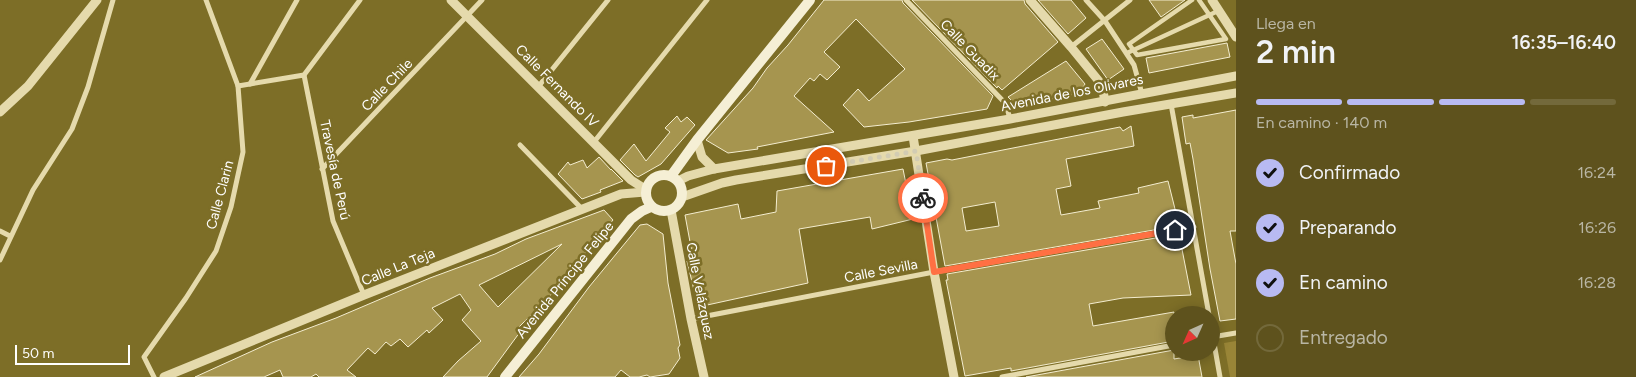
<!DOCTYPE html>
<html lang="es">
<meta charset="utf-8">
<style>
body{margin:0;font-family:Figtree,sans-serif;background:#645826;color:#f1f3f6;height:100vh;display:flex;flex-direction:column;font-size:19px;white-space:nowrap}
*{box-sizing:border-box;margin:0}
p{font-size:16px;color:#b9b6a4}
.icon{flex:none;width:28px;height:28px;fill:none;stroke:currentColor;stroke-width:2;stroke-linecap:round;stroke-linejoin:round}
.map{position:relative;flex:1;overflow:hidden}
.drawer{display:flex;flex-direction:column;background:#5e521d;width:400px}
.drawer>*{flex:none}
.needle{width:32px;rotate:225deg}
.controls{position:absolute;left:1165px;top:306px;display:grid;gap:10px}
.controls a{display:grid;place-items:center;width:55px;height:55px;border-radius:50%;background:#5e521d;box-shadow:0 2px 12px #0003;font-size:25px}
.scale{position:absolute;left:15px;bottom:12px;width:115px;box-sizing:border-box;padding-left:5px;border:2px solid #fff;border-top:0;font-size:14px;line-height:18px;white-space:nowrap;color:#fff;-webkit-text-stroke:4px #7d6e27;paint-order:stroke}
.pin{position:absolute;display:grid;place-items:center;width:42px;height:42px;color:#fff;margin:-21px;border:2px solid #fff;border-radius:50%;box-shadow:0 1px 5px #0007}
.courier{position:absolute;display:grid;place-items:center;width:50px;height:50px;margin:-25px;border:4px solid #ff7043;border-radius:50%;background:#fff;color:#222;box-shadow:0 1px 6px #0007}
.headline em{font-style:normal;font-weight:600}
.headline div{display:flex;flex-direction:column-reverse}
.headline{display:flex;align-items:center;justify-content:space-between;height:85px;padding:0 20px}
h1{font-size:32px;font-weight:600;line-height:38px}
.bar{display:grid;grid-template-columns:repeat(4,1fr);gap:8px 5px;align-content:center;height:60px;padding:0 20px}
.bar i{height:6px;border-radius:4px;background:#73693b}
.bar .active{background:#b8baf2}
.bar p{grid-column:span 4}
ol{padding:0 20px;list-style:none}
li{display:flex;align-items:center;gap:15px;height:55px}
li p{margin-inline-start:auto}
li .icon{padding:5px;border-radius:50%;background:#b8baf2;color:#111;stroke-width:4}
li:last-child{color:#b9b6a4}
li i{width:28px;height:28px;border:2px solid #73693b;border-radius:50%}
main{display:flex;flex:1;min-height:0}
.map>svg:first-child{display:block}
.green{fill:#998537}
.building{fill:#a6954f;stroke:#f4edcf;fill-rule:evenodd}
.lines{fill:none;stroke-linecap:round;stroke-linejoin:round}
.pedestrian{stroke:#e5daac;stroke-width:4.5}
.minor{stroke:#e5daac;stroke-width:5}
.tertiary{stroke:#e5daac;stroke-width:9}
.secondary{stroke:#f5efd5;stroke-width:10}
.done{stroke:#d2ccb3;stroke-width:5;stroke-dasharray:0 9}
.route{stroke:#ff7043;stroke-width:6}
.labels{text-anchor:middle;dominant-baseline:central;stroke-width:5;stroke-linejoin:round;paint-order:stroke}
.street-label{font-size:14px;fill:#fff;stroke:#7d6e27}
</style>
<main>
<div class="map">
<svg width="1236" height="377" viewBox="0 0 1236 377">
<rect width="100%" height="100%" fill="#7d6e27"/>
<!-- green -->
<polygon class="green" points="1236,341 1236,377 1230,377 1224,343"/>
<!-- building -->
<g class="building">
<polygon points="824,0 902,0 903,3 993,96 987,109 909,122 864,127 843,105 858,89 869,101 905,69 856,19 824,52 840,67 827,80 820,74 814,81 810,78 794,96 834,132 757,147 758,149 728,153 706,140 753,88 767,68 788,45"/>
<polygon points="912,0 1024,0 1025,4 1058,42 1002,90 998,86 997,88"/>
<polygon points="1038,0 1071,0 1086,18 1068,34"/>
<polygon points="1149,0 1185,0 1161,17"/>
<polygon points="1102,39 1124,69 1108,80 1086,49"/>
<polygon points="1227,43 1230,57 1149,73 1146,58"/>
<polygon points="1066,61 1085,84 1080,93 1017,106 1008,97"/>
<polygon points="1236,110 1236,231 1230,231 1236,264 1236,319 1220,321 1210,269 1193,159 1190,143 1186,144 1182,117 1193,115 1193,118"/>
<polygon points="677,116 681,122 687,117 695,125 661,164 638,177 635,175 620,160 634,144 646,161 670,132 665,128"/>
<path d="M1131,126L1134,146L1066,159L1071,186L1056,189L1061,215L1100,208L1098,201L1139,193L1138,188L1168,181L1177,217L1175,218L1177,226L945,266L926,163L947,159L952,160L1120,127L1123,131ZM995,202L999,226L966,231L962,208Z"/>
<polygon points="599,157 611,170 611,169 623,181 600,190 601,192 582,199 558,174 568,162 570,165 583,160 587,168"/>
<polygon points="903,169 913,219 872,229 870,217 799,229 808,283 698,307 687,261 693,258 685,215 738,204 741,219 776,212 777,191"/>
<path d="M604,210L613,220L559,284L539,311L537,309L517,329L520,332L487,377H443L458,361L481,341L462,320L471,310L460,294L432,308L443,320L429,333L427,330L408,347L400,339L391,346L386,342L375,354L368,348L347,370L356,377H319L316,374L311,377H283L280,370L264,377H195L272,342L336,318L430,278L495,254L526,239ZM562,244L498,307L479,285Z"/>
<polygon points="647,224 663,234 668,283 680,345 678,348 680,358 669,374 650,377 647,375 639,377 630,377 621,370 615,377 519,377 539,354 589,287 640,225"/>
<polygon points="1179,234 1191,295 1123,298 1089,304 1093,326 1174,312 1174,341 1011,371 1011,368 965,376 946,280 948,280 947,274"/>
<polygon points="1174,350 1174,359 1198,355 1202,377 1026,377"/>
</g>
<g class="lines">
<!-- pedestrian -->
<g class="pedestrian">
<polyline points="1192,0 1129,44 1137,55 1226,39 1199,0"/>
<polyline points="1127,53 1218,11"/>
</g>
<!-- minor -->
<g class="minor">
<polyline points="906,0 1006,104 1010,119"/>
<polyline points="1086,0 1105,21 1134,65 1142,94"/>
<polyline points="1071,47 1130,0"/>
<polyline points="304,75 333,221 364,295"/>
<polyline points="250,84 297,0"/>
<polyline points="238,86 304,75 360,0"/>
<polyline points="538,87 608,0"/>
<polyline points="1171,104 1209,315"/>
<polyline points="594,142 707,0"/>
<polyline points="520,145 582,209"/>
<polyline points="322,169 482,0"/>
<polyline points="0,231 10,236"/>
<polyline points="0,260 33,190 72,129 88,87 113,0"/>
<polyline points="691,319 934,272 1194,227"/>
<polyline points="1211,326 1220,377"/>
<polyline points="1212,337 1236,333"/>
<polyline points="154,377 144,357 186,298 216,251 231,207 243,152 238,86 206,0"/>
<polyline points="1002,377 1174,345"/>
</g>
<!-- tertiary -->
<g class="tertiary">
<polyline points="451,0 631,180 645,189"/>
<polyline points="1030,0 1071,47 1102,85 1105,102"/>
<polyline points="1212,0 1236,37"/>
<polyline points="0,112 28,86 97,0"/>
<polyline points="913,136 934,272 954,377"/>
<polyline points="697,140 702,157 714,169"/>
<polyline points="678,181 688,176 714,169 1010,119 1236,76"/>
<polyline points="682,197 722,183 736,180 916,151 1123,112 1236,93"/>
<polyline points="671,210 691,319 704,377"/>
<polyline points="164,377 364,295 621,194 645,192"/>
</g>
<!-- secondary -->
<g class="secondary">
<circle cx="664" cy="193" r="18"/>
<polyline points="671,176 697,140 810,0"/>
<polyline points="505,377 631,219 642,211 651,207"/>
</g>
</g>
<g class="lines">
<!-- done -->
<polyline class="done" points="826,166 916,151 923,198"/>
<!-- route -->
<polyline class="route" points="923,198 934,272 1175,230"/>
</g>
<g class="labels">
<!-- street labels -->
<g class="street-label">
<text transform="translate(970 50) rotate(46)">Calle Guadix</text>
<text transform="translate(387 85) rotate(-46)">Calle Chile</text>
<text transform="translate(557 86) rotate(45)">Calle Fernando IV</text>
<text transform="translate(1072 93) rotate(-11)">Avenida de los Olivares</text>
<text transform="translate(335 170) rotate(78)">Travesía de Perú</text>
<text transform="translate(220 195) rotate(-75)">Calle Clarin</text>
<text transform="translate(398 267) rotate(-22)">Calle La Teja</text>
<text transform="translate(881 271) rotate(-11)">Calle Sevilla</text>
<text transform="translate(565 280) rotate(-51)">Avenida Príncipe Felipe</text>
<text transform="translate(700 291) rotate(79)">Calle Velázquez</text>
</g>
</g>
</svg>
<div class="controls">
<a><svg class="needle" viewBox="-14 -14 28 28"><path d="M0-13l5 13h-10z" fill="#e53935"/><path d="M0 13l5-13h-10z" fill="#b9b6a4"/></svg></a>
</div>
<div class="scale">50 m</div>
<div class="pin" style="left:826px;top:166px;background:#ea580c"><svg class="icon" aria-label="bag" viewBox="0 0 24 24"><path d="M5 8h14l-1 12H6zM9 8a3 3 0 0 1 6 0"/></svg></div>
<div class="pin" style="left:1175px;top:230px;background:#1f2937"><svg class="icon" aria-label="home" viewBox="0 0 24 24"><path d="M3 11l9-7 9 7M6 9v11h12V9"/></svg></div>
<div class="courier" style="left:923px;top:198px"><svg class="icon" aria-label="bike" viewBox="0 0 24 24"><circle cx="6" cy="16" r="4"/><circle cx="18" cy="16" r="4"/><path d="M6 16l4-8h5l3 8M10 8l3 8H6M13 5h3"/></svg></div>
</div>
<section class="drawer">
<div class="headline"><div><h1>2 min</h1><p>Llega en</p></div><em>16:35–16:40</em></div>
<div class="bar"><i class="active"></i><i class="active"></i><i class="active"></i><i></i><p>En camino · 140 m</p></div>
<ol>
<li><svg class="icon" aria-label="check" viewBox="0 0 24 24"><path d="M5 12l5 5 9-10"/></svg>Confirmado<p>16:24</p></li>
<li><svg class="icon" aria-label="check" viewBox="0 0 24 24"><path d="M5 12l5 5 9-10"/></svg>Preparando<p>16:26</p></li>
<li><svg class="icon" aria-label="check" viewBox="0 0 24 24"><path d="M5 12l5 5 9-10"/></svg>En camino<p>16:28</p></li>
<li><i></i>Entregado</li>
</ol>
</section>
</main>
